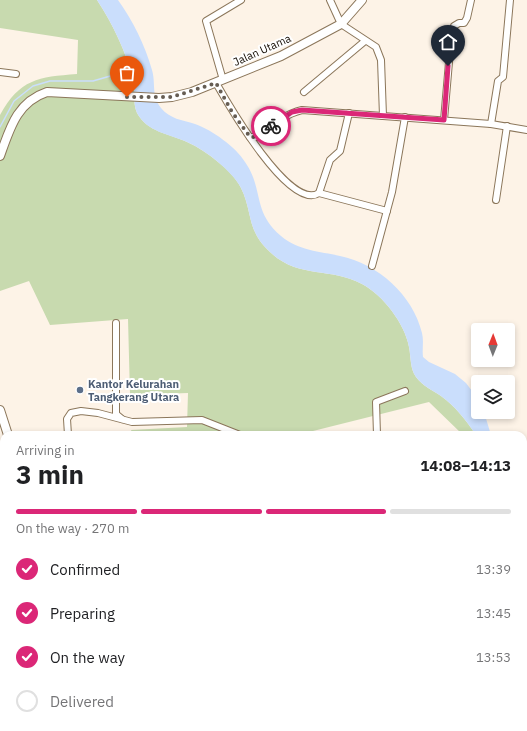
<!DOCTYPE html>
<meta charset="utf-8">
<style>
body{margin:0;font-family:"IBM Plex Sans",sans-serif;background:#f6f6f6;color:#202124;height:100vh;display:flex;flex-direction:column;font-size:15px;white-space:nowrap}
*{box-sizing:border-box;margin:0}
p{font-size:13px;color:#757577}
.icon{flex:none;width:22px;height:22px;fill:none;stroke:currentColor;stroke-width:2;stroke-linecap:round;stroke-linejoin:round}
.map{position:relative;flex:1;overflow:hidden}
.details{position:absolute;left:0px;top:431px;width:527px;height:300px;display:flex;flex-direction:column;background:#fff;border-radius:12px 12px 0 0;box-shadow:0 2px 6px #0003}
.details>*{flex:none}
.needle{width:26px;rotate:1deg}
.controls{position:absolute;left:471px;top:323px;display:grid;gap:8px}
.controls a{display:grid;place-items:center;width:44px;height:44px;border-radius:4px;background:#fff;box-shadow:0 2px 6px #0003;font-size:20px}
.pin{position:absolute;display:grid;place-items:center;width:34px;height:34px;color:#fff;margin:-41px -17px;border-radius:50% 50% 50% 0;rotate:-45deg;box-shadow:0 0 4px #0007}
.pin .icon{rotate:45deg}
.courier{position:absolute;display:grid;place-items:center;width:40px;height:40px;margin:-20px;border:3px solid #db2777;border-radius:50%;background:#fff;color:#222;box-shadow:0 1px 5px #0007}
.summary em{font-style:normal;font-weight:800}
.summary div{display:flex;flex-direction:column-reverse}
.summary{display:flex;align-items:center;justify-content:space-between;height:68px;padding:0 16px}
h1{font-size:26px;font-weight:800;line-height:30px}
.bar{display:grid;grid-template-columns:repeat(4,1fr);gap:6px 4px;align-content:center;height:48px;padding:0 16px}
.bar i{height:5px;border-radius:3px;background:#e0e0e0}
.bar .selected{background:#db2777}
.bar p{grid-column:span 4}
ol{padding:0 16px;list-style:none}
li{display:flex;align-items:center;gap:12px;height:44px}
li p{margin-inline-start:auto}
li .icon{padding:4px;border-radius:50%;background:#db2777;color:#fff;stroke-width:4}
li:last-child{color:#757577}
li i{width:22px;height:22px;border:2px solid #e0e0e0;border-radius:50%}
.map>svg:first-child{display:block}
.green{fill:#c8daaf}
.water{fill:#cadefc}
.lines{fill:none;stroke-linecap:round;stroke-linejoin:round}
.stream{stroke:#cadefc;stroke-width:1.5}
.minor-casing{stroke:#8b765a;stroke-width:8}
.tertiary-casing{stroke:#8b765a;stroke-width:10}
.minor{stroke:#fff;stroke-width:6}
.tertiary{stroke:#fff;stroke-width:8}
.done{stroke:#665d53;stroke-width:4;stroke-dasharray:0 7.2}
.route{stroke:#db2777;stroke-width:5}
.service-dot{fill:#5c6f8a;stroke:#fff;stroke-width:1.5}
.labels{text-anchor:middle;dominant-baseline:central;stroke-width:4;stroke-linejoin:round;paint-order:stroke}
.street-label{font-size:11px;fill:#140c03;stroke:#fff}
.service-label{font-size:11px;font-weight:bold;fill:#4e5e75;stroke:#fff;text-anchor:start}
</style>
<div class="map">
<svg width="527" height="731" viewBox="0 0 527 731">
<rect width="100%" height="100%" fill="#fdf3e7"/>
<!-- green -->
<g class="green">
<path d="M0,0H97C113,24 126,52 133,79C136,90 132,102 137,113C147,132 170,134 187,142C198,147 209,154 218,162C227,169 236,178 241,188C253,212 246,230 270,252C298,279 331,267 362,284C383,295 405,324 409,347C411,357 410,369 416,377C423,386 432,390 441,396C455,406 466,420 476,435H463L429,402L297,435H133L131,430L187,427L188,393L130,395L128,319L50,325L29,281L0,291V115C20,79 38,77 77,74L78,40L0,28Z"/>
<polygon points="523,514 527,518 527,561 523,552"/>
</g>
<!-- water -->
<g class="water">
<path d="M97,0H118C133,21 145,45 152,70C156,84 151,95 161,108C170,119 182,120 195,124C212,130 236,147 245,162C264,189 252,212 281,236C299,251 319,251 340,256C378,264 413,295 422,333C424,341 422,349 423,357L429,362L455,374L466,383L478,399V412H484L491,435H476C466,420 455,406 441,396C432,390 423,386 416,377C410,369 411,357 409,347C405,324 383,295 362,284C331,267 298,279 270,252C246,230 253,212 241,188C236,178 226,169 218,162C209,154 198,147 187,142C169,134 147,132 137,113C132,102 136,90 133,79C126,52 113,24 97,0Z"/>
<polygon points="523,492 527,498 527,518 523,514"/>
</g>
<g class="lines">
<!-- stream -->
<polyline class="stream" points="0,127 14,101 33,86 50,81 93,81 131,70"/>
<defs>
<g id="minor">
<polyline points="330,0 341,24 376,47 381,60 383,116"/>
<polyline points="0,72 16,74"/>
<polyline points="223,80 206,21 241,0"/>
<path d="M216,83C228,104 290,212 319,193L330,160L340,151L349,113"/>
<polyline points="304,92 365,41"/>
<polyline points="444,120 451,39 454,26 459,23 464,23 467,18 471,0"/>
<polyline points="491,124 498,81 503,77 510,0"/>
<path d="M250,137H259C271,125 285,114 302,110L491,124L527,130"/>
<polyline points="319,193 387,211"/>
<polyline points="496,200 507,126"/>
<polyline points="372,266 392,192 405,117"/>
<polyline points="116,323 116,414 122,419"/>
<polyline points="68,435 67,419 71,413 81,411 98,413 132,422 202,420 240,435"/>
<polyline points="377,435 376,402 405,391"/>
<polyline points="523,645 527,642"/>
<polyline points="523,708 527,707"/>
<polyline points="230,727 232,731"/>
<polyline points="383,727 384,731"/>
<polyline points="109,731 110,727"/>
<polyline points="157,731 198,727"/>
<polyline points="499,731 503,727"/>
</g>
<g id="tertiary">
<path d="M0,156C10,128 17,102 47,92L159,98L172,97L192,92L281,56L341,24L362,0"/>
<polyline points="0,410 8,435"/>
<polyline points="0,649 4,648"/>
<polyline points="0,702 4,714"/>
<polyline points="9,727 10,731"/>
</g>
</defs>
<!-- minor casing -->
<use href="#minor" class="minor-casing"/>
<!-- tertiary casing -->
<use href="#tertiary" class="tertiary-casing"/>
<!-- minor -->
<use href="#minor" class="minor"/>
<!-- tertiary -->
<use href="#tertiary" class="tertiary"/>
</g>
<g class="lines">
<!-- done -->
<polyline class="done" points="127,97 172,97 216,83 232,112 250,137 259,137 271,126"/>
<!-- route -->
<polyline class="route" points="271,126 292,112 302,110 444,120 448,66"/>
</g>
<!-- markers -->
<circle class="service-dot" cx="80" cy="390" r="4"/>
<g class="labels">
<!-- street labels -->
<g class="street-label">
<text transform="translate(262 50) rotate(-24)">Jalan Utama</text>
</g>
<!-- service labels -->
<g class="service-label">
<text x="88" y="384">Kantor Kelurahan<tspan x="88" dy="13">Tangkerang Utara</tspan></text>
</g>
</g>
</svg>
<div class="controls">
<a><svg class="needle" viewBox="-14 -14 28 28"><path d="M0-13l5 13h-10z" fill="#e53935"/><path d="M0 13l5-13h-10z" fill="#757577"/></svg></a>
<a><svg class="icon" aria-label="layers" viewBox="0 0 24 24"><path d="M12 4l9 5-9 5-9-5zM3 14l9 5 9-5"/></svg></a>
</div>
<div class="pin" style="left:127px;top:97px;background:#ea580c"><svg class="icon" aria-label="bag" viewBox="0 0 24 24"><path d="M5 8h14l-1 12H6zM9 8a3 3 0 0 1 6 0"/></svg></div>
<div class="pin" style="left:448px;top:66px;background:#1f2937"><svg class="icon" aria-label="home" viewBox="0 0 24 24"><path d="M3 11l9-7 9 7M6 9v11h12V9"/></svg></div>
<div class="courier" style="left:271px;top:126px"><svg class="icon" aria-label="bike" viewBox="0 0 24 24"><circle cx="6" cy="16" r="4"/><circle cx="18" cy="16" r="4"/><path d="M6 16l4-8h5l3 8M10 8l3 8H6M13 5h3"/></svg></div>
<section class="details">
<div class="summary"><div><h1>3 min</h1><p>Arriving in</p></div><em>14:08–14:13</em></div>
<div class="bar"><i class="selected"></i><i class="selected"></i><i class="selected"></i><i></i><p>On the way · 270 m</p></div>
<ol>
<li><svg class="icon" aria-label="check" viewBox="0 0 24 24"><path d="M5 12l5 5 9-10"/></svg>Confirmed<p>13:39</p></li>
<li><svg class="icon" aria-label="check" viewBox="0 0 24 24"><path d="M5 12l5 5 9-10"/></svg>Preparing<p>13:45</p></li>
<li><svg class="icon" aria-label="check" viewBox="0 0 24 24"><path d="M5 12l5 5 9-10"/></svg>On the way<p>13:53</p></li>
<li><i></i>Delivered</li>
</ol>
</section>
</div>
